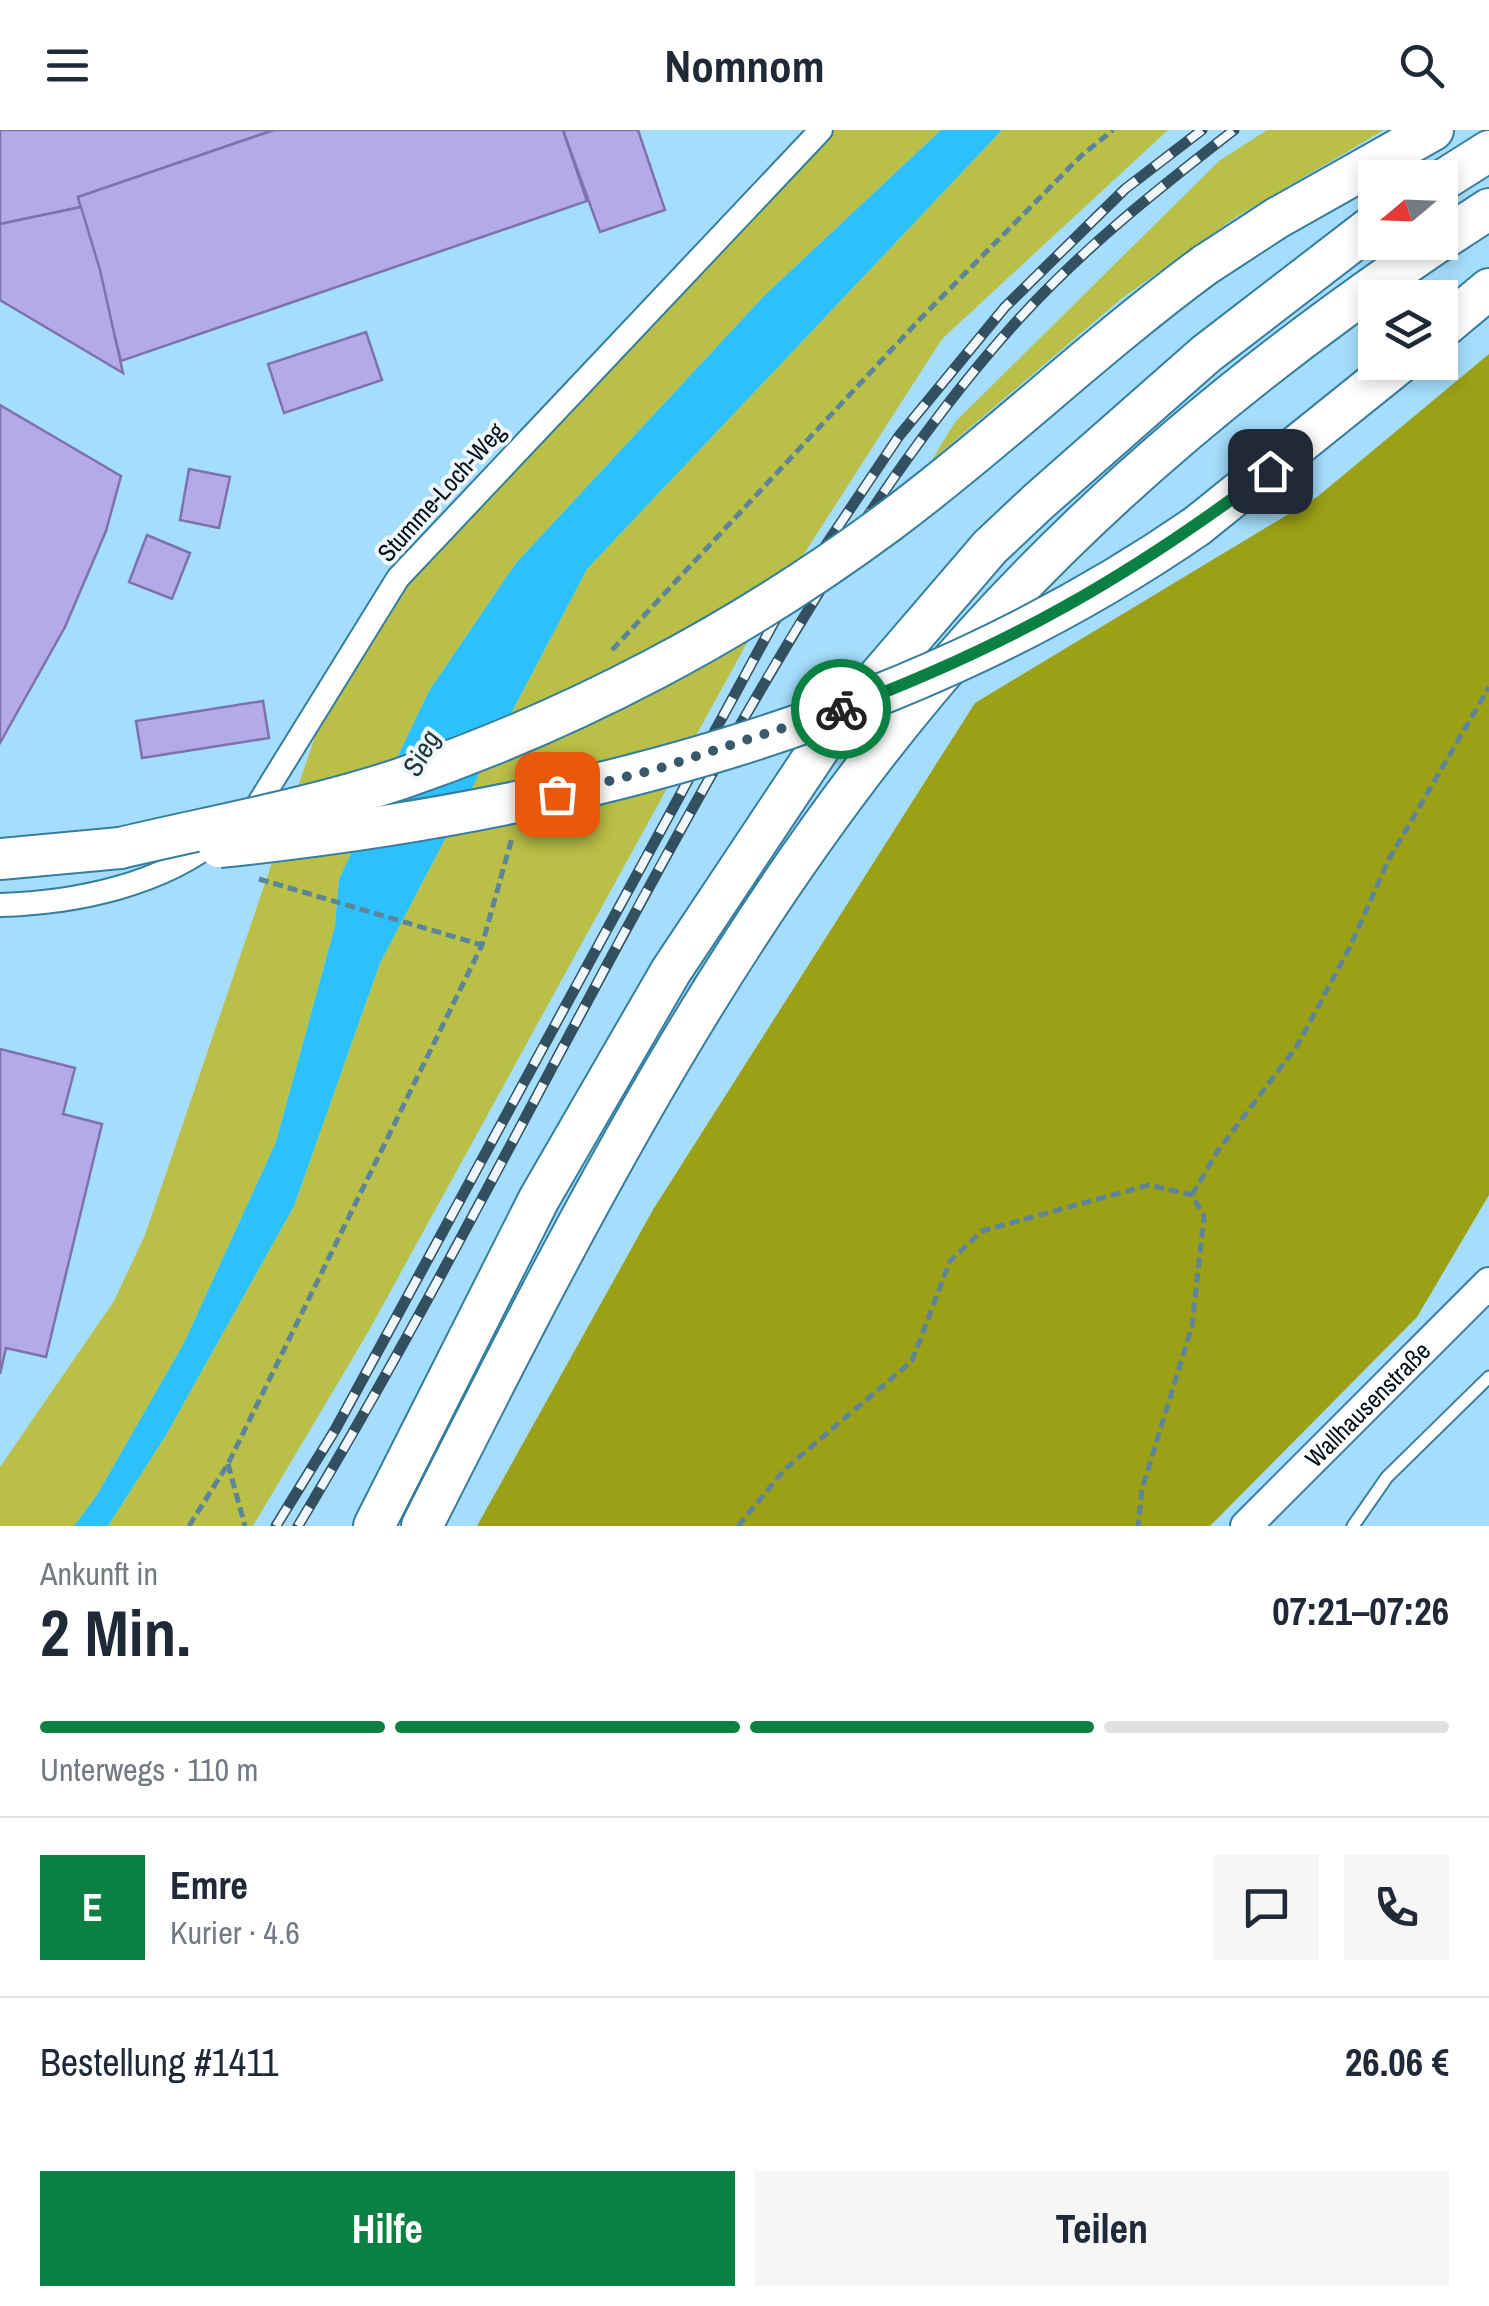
<!DOCTYPE html>
<html lang="de">
<meta charset="utf-8">
<style>
body{margin:0;font-family:"Archivo Narrow",sans-serif;background:#f6f6f7;color:#1f2937;height:100vh;display:flex;flex-direction:column;font-size:38px;white-space:nowrap}
*{box-sizing:border-box;margin:0}
p{font-size:32px;color:#747a83}
.icon{flex:none;width:55px;height:55px;fill:none;stroke:currentColor;stroke-width:2;stroke-linecap:round;stroke-linejoin:round}
.map{position:relative;height:1396px;overflow:hidden}
.panel{display:flex;flex-direction:column;background:#fff;flex:1}
.panel>*{flex:none}
.needle{width:65px;rotate:251deg}
.fabs{position:absolute;left:1358px;top:30px;display:grid;gap:20px}
.fabs a{display:grid;place-items:center;width:100px;height:100px;border-radius:0px;background:#fff;box-shadow:0 5px 15px #0003;font-size:50px}
.pin{position:absolute;display:grid;place-items:center;width:85px;height:85px;color:#fff;margin:-42px;border-radius:20px;box-shadow:0 5px 15px #0006}
.courier{position:absolute;display:grid;place-items:center;width:100px;height:100px;margin:-50px;border:8px solid #0b8043;border-radius:50%;background:#fff;color:#222;box-shadow:0 2px 12px #0007}
.headline em{font-style:normal;font-weight:700}
.headline div{display:flex;flex-direction:column-reverse}
.headline{display:flex;align-items:center;justify-content:space-between;height:170px;padding:0 40px}
h1{font-size:65px;font-weight:700;line-height:75px}
.bar{display:grid;grid-template-columns:repeat(4,1fr);gap:15px 10px;align-content:center;height:120px;padding:0 40px}
.bar i{height:12px;border-radius:8px;background:#e0e1e3}
.bar .current{background:#0b8043}
.bar p{grid-column:span 4}
.line{display:flex;align-items:center;gap:25px;padding:0 40px;border-top:2px solid #e0e1e3}
.line div{flex:1}
.round{display:grid;place-items:center;flex:none;width:105px;height:105px;border-radius:0px;background:#f6f6f7}
.button{display:flex;gap:20px;margin-top:auto;padding:20px 40px}
.button a{flex:1;height:115px;border-radius:0px;background:#0b8043;color:#fff;font-size:40px;font-weight:700;line-height:115px;text-align:center}
.button a+a{background:#f6f6f7;color:#1f2937}
header{display:flex;justify-content:space-between;align-items:center;height:130px;padding:0 40px;background:#fff;font-size:45px;font-weight:700}
.map>svg:first-child{display:block}
.green{fill:#babf47}
.forest{fill:#9ca016}
.water{fill:#2cc1fd}
.building{fill:#b4aae9;stroke:#7d72ad;stroke-width:2.5}
.lines{fill:none;stroke-linecap:round;stroke-linejoin:round}
.service-casing{stroke:#357ea0;stroke-width:15}
.minor-casing{stroke:#357ea0;stroke-width:26}
.tertiary-casing{stroke:#357ea0;stroke-width:34}
.trunk-casing{stroke:#357ea0;stroke-width:44}
.path{stroke:#5d859a;stroke-width:5;stroke-dasharray:10 5;stroke-linecap:butt}
.service{stroke:#fff;stroke-width:11}
.minor{stroke:#fff;stroke-width:22}
.tertiary{stroke:#fff;stroke-width:30}
.trunk{stroke:#fff;stroke-width:40}
.rail-casing{stroke:#335061;stroke-width:11}
.rail{stroke:#f0f7fb;stroke-width:8;stroke-dasharray:22;stroke-linecap:butt}
.trunk-bridge-casing{stroke:#357ea0;stroke-width:44;stroke-linecap:butt}
.trunk-bridge{stroke:#fff;stroke-width:40}
.done{stroke:#3a596a;stroke-width:10;stroke-dasharray:0 18}
.route{stroke:#0b8043;stroke-width:12}
.labels{text-anchor:middle;dominant-baseline:central;stroke-width:8;stroke-linejoin:round;paint-order:stroke}
.street-label{font-size:25px;fill:#00111b;stroke:#f0f7fb}
.water-label{font-size:28px;font-style:italic;fill:#203742;stroke:#f0f7fb}
</style>
<header><svg class="icon" aria-label="menu" viewBox="0 0 24 24"><path d="M4 6h16M4 12h16M4 18h16"/></svg>Nomnom<svg class="icon" aria-label="search" viewBox="0 0 24 24"><circle cx="10" cy="10" r="6"/><path d="M15 15l6 6"/></svg></header>
<div class="map">
<svg width="1489" height="1396" viewBox="0 0 1489 1396">
<rect width="100%" height="100%" fill="#a5defc"/>
<!-- green -->
<g class="green">
<polygon points="821,0 941,0 765,165 516,433 429,561 339,749 335,796 276,1012 184,1213 97,1365 74,1396 0,1396 0,1337 114,1171 145,1105 334,551 398,448"/>
<polygon points="1002,0 1168,0 942,209 748,511 367,1204 253,1396 108,1396 166,1305 294,1076 380,833 587,439"/>
<polygon points="1267,0 1384,0 1236,87 1121,169 932,330 955,292 1219,31"/>
</g>
<!-- forest -->
<polygon class="forest" points="1489,224 1489,1065 1417,1187 1210,1396 477,1396 654,1078 975,573 1317,367"/>
<!-- water -->
<polygon class="water" points="941,0 1002,0 587,439 380,833 294,1076 166,1305 108,1396 74,1396 97,1365 184,1213 276,1012 335,796 339,749 429,561 516,433 765,165"/>
<!-- building -->
<g class="building">
<polygon points="0,0 274,0 78,67 81,77 0,94"/>
<polygon points="274,0 563,0 587,71 121,231 78,67"/>
<polygon points="563,0 638,0 665,80 600,102"/>
<polygon points="81,77 100,140 123,243 0,170 0,94"/>
<polygon points="366,202 382,250 284,283 268,234"/>
<polygon points="0,275 121,346 106,401 65,497 0,613"/>
<polygon points="189,339 230,347 219,398 180,390"/>
<polygon points="147,405 190,423 172,469 129,452"/>
<polygon points="263,571 269,608 142,628 136,591"/>
<polygon points="0,919 75,938 63,984 102,994 46,1227 6,1218 0,1244"/>
</g>
<g class="lines">
<defs>
<polyline id="service" points="1353,1396 1387,1347 1489,1247"/>
<g id="minor">
<polyline points="245,686 257,676 398,448 821,0"/>
<path d="M0,775C74,773 164,755 221,706"/>
</g>
<g id="tertiary">
<path id="s1" d="M1246,1396L1489,1153"/>
</g>
<g id="trunk">
<polyline points="1440,52 1489,21"/>
<polyline points="1440,111 1489,79"/>
<polyline points="1205,135 1277,88 1433,0"/>
<polyline points="1440,200 1489,159"/>
<polyline points="1197,396 1401,232"/>
<polyline points="0,729 120,718"/>
<polyline points="374,1396 539,1069 671,841 826,608 990,417 1039,371 1206,224 1375,94"/>
<path d="M422,1396C579,1085 740,766 975,505C1110,355 1270,225 1438,112"/>
</g>
</defs>
<!-- service casing -->
<use href="#service" class="service-casing"/>
<!-- minor casing -->
<use href="#minor" class="minor-casing"/>
<!-- tertiary casing -->
<use href="#tertiary" class="tertiary-casing"/>
<!-- trunk casing -->
<use href="#trunk" class="trunk-casing"/>
<!-- path -->
<g class="path">
<polyline points="612,520 922,187 1081,26 1113,0"/>
<polyline points="259,749 482,815"/>
<polyline points="1192,1065 1217,1022 1297,916 1350,817 1388,731 1489,557"/>
<polyline points="228,1334 245,1396"/>
<polyline points="189,1396 228,1334 482,815 512,708"/>
<polyline points="738,1396 785,1339 912,1231 950,1131 982,1101 1149,1055 1192,1065 1204,1086 1192,1196 1142,1359 1138,1396"/>
</g>
<!-- service -->
<use href="#service" class="service"/>
<!-- minor -->
<use href="#minor" class="minor"/>
<!-- tertiary -->
<use href="#tertiary" class="tertiary"/>
<!-- trunk -->
<use href="#trunk" class="trunk"/>
<defs>
<g id="rail">
<polyline points="276,1396 335,1300 773,494 899,306 1005,177 1125,59 1202,0"/>
<path d="M298,1396C449,1145 576,882 721,628C809,475 899,322 1017,191C1082,119 1158,59 1234,0"/>
</g>
</defs>
<!-- rail casing -->
<use href="#rail" class="rail-casing"/>
<!-- rail -->
<use href="#rail" class="rail"/>
<defs>
<g id="trunk-bridge">
<path d="M219,717C563,682 910,594 1197,396"/>
<path d="M120,718C213,696 309,679 400,649C573,590 740,502 887,393C997,311 1095,216 1205,135"/>
</g>
</defs>
<!-- trunk-bridge casing -->
<use href="#trunk-bridge" class="trunk-bridge-casing"/>
<!-- trunk-bridge -->
<use href="#trunk-bridge" class="trunk-bridge"/>
</g>
<g class="lines">
<!-- done -->
<polyline class="done" points="557,664 657,639 841,579"/>
<!-- route -->
<path class="route" d="M841,579C1008,516 1128,448 1270,341"/>
</g>
<g class="labels">
<!-- street labels -->
<g class="street-label">
<text transform="translate(441 362) rotate(-48)">Stumme-Loch-Weg</text>
<text stroke="none"><textPath href="#s1" startOffset="172">Wallhausenstraße</textPath></text>
</g>
<!-- water labels -->
<g class="water-label">
<text transform="translate(421 623) rotate(-61)">Sieg</text>
</g>
</g>
</svg>
<div class="fabs">
<a><svg class="needle" viewBox="-14 -14 28 28"><path d="M0-13l5 13h-10z" fill="#e53935"/><path d="M0 13l5-13h-10z" fill="#747a83"/></svg></a>
<a><svg class="icon" aria-label="layers" viewBox="0 0 24 24"><path d="M12 4l9 5-9 5-9-5zM3 14l9 5 9-5"/></svg></a>
</div>
<div class="pin" style="left:557px;top:664px;background:#ea580c"><svg class="icon" aria-label="bag" viewBox="0 0 24 24"><path d="M5 8h14l-1 12H6zM9 8a3 3 0 0 1 6 0"/></svg></div>
<div class="pin" style="left:1270px;top:341px;background:#1f2937"><svg class="icon" aria-label="home" viewBox="0 0 24 24"><path d="M3 11l9-7 9 7M6 9v11h12V9"/></svg></div>
<div class="courier" style="left:841px;top:579px"><svg class="icon" aria-label="bike" viewBox="0 0 24 24"><circle cx="6" cy="16" r="4"/><circle cx="18" cy="16" r="4"/><path d="M6 16l4-8h5l3 8M10 8l3 8H6M13 5h3"/></svg></div>
</div>
<section class="panel">
<div class="headline"><div><h1>2 Min.</h1><p>Ankunft in</p></div><em>07:21–07:26</em></div>
<div class="bar"><i class="current"></i><i class="current"></i><i class="current"></i><i></i><p>Unterwegs · 110 m</p></div>
<div class="line" style="height:180px"><b class="round" style="background:#0b8043;color:#fff">E</b><div><b>Emre</b><p>Kurier · 4.6</p></div><a class="round"><svg class="icon" aria-label="chat" viewBox="0 0 24 24"><path d="M4 5h16v11H9l-5 4z"/></svg></a><a class="round"><svg class="icon" aria-label="phone" viewBox="0 0 24 24"><path d="M5 4h4l2 5-3 2q2 4 5 5l2-3 5 2v4C11 20 4 13 5 4z"/></svg></a></div>
<div class="line" style="height:130px"><div>Bestellung #1411</div><b>26.06 €</b></div>
<div class="button"><a>Hilfe</a><a>Teilen</a></div>
</section>
